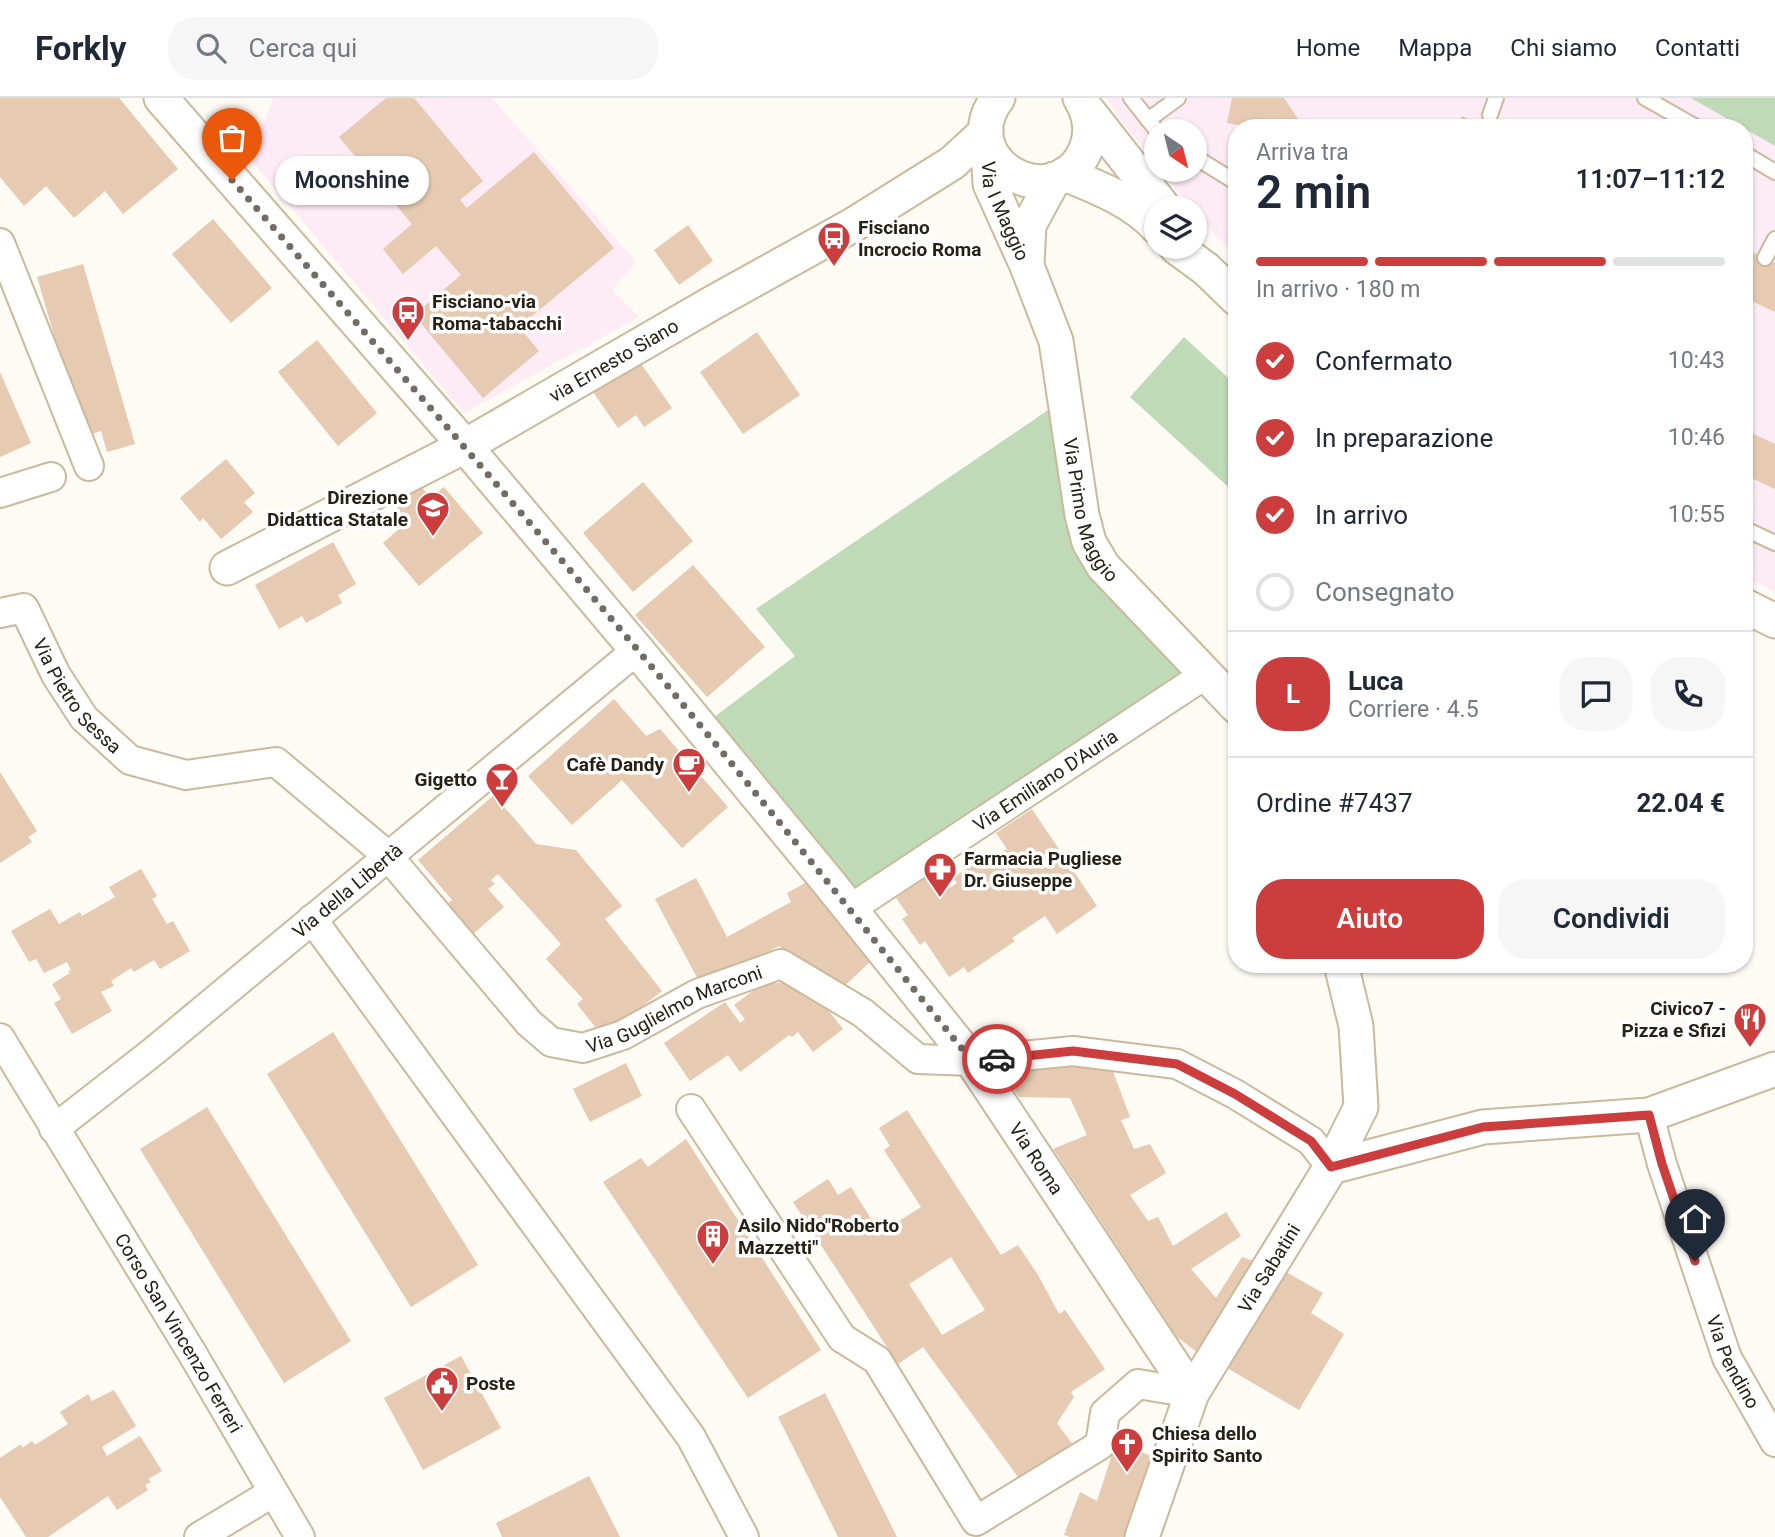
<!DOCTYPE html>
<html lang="it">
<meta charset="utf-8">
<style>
body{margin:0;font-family:Roboto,sans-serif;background:#f6f6f7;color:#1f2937;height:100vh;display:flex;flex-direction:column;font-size:26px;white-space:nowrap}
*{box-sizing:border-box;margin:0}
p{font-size:23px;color:#747a83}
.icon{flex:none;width:38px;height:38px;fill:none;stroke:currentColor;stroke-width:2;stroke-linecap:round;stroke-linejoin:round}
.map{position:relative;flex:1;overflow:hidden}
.drawer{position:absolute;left:1228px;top:21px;width:525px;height:854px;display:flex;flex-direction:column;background:#fff;border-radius:28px;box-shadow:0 2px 5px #0004}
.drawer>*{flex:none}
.needle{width:46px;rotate:145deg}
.controls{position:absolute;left:1144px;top:21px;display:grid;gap:14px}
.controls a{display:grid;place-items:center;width:63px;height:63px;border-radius:50%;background:#fff;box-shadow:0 2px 5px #0004;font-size:35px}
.pin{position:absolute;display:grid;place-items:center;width:60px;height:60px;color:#fff;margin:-72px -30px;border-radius:50% 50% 50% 0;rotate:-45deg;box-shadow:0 0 7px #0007}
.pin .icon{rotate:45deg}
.courier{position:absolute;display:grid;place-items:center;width:70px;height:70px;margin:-35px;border:5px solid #cc3d3d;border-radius:50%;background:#fff;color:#222;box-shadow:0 2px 9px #0007}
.bubble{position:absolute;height:49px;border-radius:24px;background:#fff;box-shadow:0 2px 5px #0004;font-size:23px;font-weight:600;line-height:49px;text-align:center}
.summary em{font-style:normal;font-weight:600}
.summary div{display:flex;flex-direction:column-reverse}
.summary{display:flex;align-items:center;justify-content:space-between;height:119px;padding:0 28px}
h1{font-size:46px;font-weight:600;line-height:52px}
.bar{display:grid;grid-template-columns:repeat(4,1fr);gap:10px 7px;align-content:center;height:84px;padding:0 28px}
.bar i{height:9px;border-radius:5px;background:#e0e1e3}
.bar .active{background:#cc3d3d}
.bar p{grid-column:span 4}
.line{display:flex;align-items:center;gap:18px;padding:0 28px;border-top:2px solid #e0e1e3}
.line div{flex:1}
.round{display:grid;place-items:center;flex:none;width:74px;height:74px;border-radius:28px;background:#f6f6f7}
ol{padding:0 28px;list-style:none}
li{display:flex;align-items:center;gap:21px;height:77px}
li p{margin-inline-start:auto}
li .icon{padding:7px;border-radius:50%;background:#cc3d3d;color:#fff;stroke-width:4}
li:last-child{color:#747a83}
li i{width:38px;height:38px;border:4px solid #e0e1e3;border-radius:50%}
.cta{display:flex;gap:14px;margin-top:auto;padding:14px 28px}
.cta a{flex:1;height:80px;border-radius:28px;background:#cc3d3d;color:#fff;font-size:28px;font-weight:600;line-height:80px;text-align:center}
.cta a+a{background:#f6f6f7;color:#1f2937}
header{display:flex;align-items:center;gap:42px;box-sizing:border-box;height:98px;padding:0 35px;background:#fff;border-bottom:2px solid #e0e1e3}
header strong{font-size:33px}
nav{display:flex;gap:38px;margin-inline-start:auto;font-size:24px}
.search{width:490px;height:63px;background:#f6f6f7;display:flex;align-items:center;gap:18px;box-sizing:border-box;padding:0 24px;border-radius:28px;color:#747a83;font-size:26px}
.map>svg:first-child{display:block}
.education{fill:#fdebf6}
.green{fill:#bedab7}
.building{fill:#e6cab1;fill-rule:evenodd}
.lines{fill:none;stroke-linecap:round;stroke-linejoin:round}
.service-casing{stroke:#cbb99b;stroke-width:18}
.minor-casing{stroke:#cbb99b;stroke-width:32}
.tertiary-casing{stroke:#cbb99b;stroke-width:37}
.service{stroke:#fff;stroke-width:14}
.minor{stroke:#fff;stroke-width:28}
.tertiary{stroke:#fff;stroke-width:33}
.done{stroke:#726c63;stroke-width:7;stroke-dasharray:0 12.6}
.route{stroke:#cc3d3d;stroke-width:9}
.labels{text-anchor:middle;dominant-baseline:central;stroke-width:7;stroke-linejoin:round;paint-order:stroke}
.street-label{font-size:19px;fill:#272015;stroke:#fff}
.poi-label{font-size:19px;font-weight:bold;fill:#272015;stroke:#fff;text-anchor:start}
</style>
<header>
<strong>Forkly</strong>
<div class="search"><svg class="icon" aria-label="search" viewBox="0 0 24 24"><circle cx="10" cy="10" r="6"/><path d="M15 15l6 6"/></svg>Cerca qui</div>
<nav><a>Home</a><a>Mappa</a><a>Chi siamo</a><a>Contatti</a></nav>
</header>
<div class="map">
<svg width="1775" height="1439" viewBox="0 0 1775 1439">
<rect width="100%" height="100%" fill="#fefaf4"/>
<!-- education -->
<g class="education">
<polygon points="273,0 492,0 636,164 612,192 639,219 464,315 240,49 266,22"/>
<polygon points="1107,0 1775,0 1775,494 1745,479 1745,30 1237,30 1237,160 1195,115 1195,110 1191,110 1160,72 1195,72 1195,33 1157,33 1157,68 1121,23"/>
</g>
<!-- green -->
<g class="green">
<polygon points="1691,0 1775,0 1775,48"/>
<polygon points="1184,239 1237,288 1237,397 1130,299"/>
<polygon points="1057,306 1075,434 1208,583 866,813 709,623 795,558 756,511"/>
</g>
<!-- building -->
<g class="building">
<polygon points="0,0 119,0 178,71 123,116 105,93 74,120 46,88 24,108 0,79"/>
<polygon points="386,0 414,0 483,83 460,102 467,110 534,54 614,150 519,229 539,253 483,300 414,217 461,177 436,148 403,176 383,151 412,126 339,39"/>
<polygon points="1232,0 1284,0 1304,30 1254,30 1227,25"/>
<polygon points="1462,18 1486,30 1457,30"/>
<polygon points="213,121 272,190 231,225 172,156"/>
<polygon points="688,127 713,163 679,187 654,152"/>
<polygon points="1745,151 1775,165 1775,214 1745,200"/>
<polygon points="83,166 135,346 107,354 101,333 85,338 49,247 56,244 37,179"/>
<polygon points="757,234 800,297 743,336 700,274"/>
<polygon points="317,242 377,315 338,348 278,274"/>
<polygon points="639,263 672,310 644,329 636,317 618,330 593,294"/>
<polygon points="0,274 31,345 0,359"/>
<polygon points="1745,332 1775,346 1775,391 1745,377"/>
<polygon points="226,361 255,395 244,404 253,414 221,441 203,420 200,424 180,400"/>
<polygon points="643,384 693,443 633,494 583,435"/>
<polygon points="419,386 431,400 444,389 483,435 419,488 383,445 408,423 394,406"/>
<polygon points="333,444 356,486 338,497 342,505 306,525 302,518 279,531 255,487"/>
<polygon points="693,467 765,549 707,599 635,517"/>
<polygon points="614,601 646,638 660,631 728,709 682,750 622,682 572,727 528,678"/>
<polygon points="0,674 37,733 28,739 32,744 0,765"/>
<polygon points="494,697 536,746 576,752 622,808 605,821 662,893 607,936 600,935 577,906 583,901 546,861 561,846 498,776 491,782 495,786 488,791 504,809 473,836 447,806 452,802 418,762"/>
<polygon points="1032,711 1097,808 1057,836 1045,818 1012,840 1015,843 968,875 964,869 949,879 925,843 920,847 902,821 908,817 896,800 932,775 944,793 957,785 953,780 978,763 981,768 1007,751 996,735"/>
<polygon points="141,771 157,798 152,801 167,826 173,823 190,853 160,871 154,862 134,874 131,870 111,883 114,888 101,894 112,913 72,936 54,905 61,901 52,886 70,875 68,873 71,872 67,864 44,875 36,861 29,864 11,833 50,811 59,826 80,814 82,818 115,799 109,789"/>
<polygon points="696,780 727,839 791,804 787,795 807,784 873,861 836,896 779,848 702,889 655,801"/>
<polygon points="794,884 817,898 843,931 813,954 798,934 792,939 789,937 740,974 728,957 690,983 664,945 725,904 740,925 745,921 734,907 762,886"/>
<polygon points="333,934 478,1167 411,1209 267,976"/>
<polygon points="1033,964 1111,968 1130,1019 1121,1022 1134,1051 1150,1046 1166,1075 1130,1097 1148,1123 1158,1119 1173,1148 1226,1114 1241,1138 1191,1171 1216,1200 1242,1159 1286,1174 1323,1195 1311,1215 1344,1236 1299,1312 1222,1267 1202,1258 1177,1239 1053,1051 1087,1037 1070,1000 1019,999 1002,972"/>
<polygon points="626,965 642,998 590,1024 573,991"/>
<polygon points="207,1009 351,1243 284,1285 140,1051"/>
<path d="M907,1012L1001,1157L1018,1147L1038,1177L1059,1216L1065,1212L1105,1271L1071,1294L1074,1299L1057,1325L1073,1347L1021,1383L923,1249L898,1266L793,1104L828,1081L838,1097L851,1089L880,1135L921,1109L884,1052L890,1048L879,1030ZM951,1159L985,1212L942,1237L909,1186Z"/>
<polygon points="686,1041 821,1252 748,1300 603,1084 641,1060 648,1069"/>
<polygon points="461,1258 501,1330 423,1372 384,1300"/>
<polygon points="114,1292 136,1328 102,1349 107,1358 140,1338 162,1373 148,1381 151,1384 145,1387 148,1392 117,1412 108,1398 48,1439 26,1439 0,1399 0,1360 21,1346 22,1350 32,1343 35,1347 68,1326 60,1314 88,1296 92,1303"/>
<polygon points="825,1295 897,1439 838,1439 778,1319"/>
<polygon points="1116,1344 1154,1359 1126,1439 1070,1439 1064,1437 1080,1394 1097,1403"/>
<polygon points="589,1378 620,1439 502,1439 496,1425"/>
</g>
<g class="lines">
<defs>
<g id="service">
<polyline points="1131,0 1157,33"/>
<polyline points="1645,0 1698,30"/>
<polyline points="1490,17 1496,0"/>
<polyline points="1148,22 1178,0"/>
<polyline points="1745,56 1775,74"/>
<polyline points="1195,59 1237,85"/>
<polyline points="1765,160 1775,141"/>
<polyline points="1745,431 1775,445"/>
</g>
<g id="minor">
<polyline points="0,145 89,368"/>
<polyline points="0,395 51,379"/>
<path id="s1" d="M0,515L24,510L56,577L84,620L130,662L186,677L276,664L387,757L529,925L551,944L583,950L623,937L697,896L781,866L863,915L918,961L972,963L1073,953L1177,966L1235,996L1311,1043L1331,1069"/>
<path id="s2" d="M850,811L1206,576"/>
<polyline points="312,821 691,1339 744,1439"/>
<path id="s3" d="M0,940L192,1255L300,1439"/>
<polyline points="691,1011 842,1240 877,1262 976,1423 1100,1347 1105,1315 1138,1286 1192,1295"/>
<path id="s4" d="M1649,1017L1662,1066L1727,1260L1775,1344"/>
<path id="s5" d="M54,1031L154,953L637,552"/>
<polyline points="199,1439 272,1395"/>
</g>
<g id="tertiary">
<path id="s6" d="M161,0L465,348L637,552L825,780L972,963L1192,1295"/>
<path d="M998,0C950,62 1055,123 1086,51C1093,33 1090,16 1080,0"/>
<polyline points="1088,13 1164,110"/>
<path id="s7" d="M988,48L990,86L1027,168L1056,243L1082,417L1089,444L1103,468L1237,609"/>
<path d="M1065,76C1097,89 1133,103 1157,129"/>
<polyline points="1176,149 1206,171 1237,201"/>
<polyline points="1027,166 1029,127 1054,81"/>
<path id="s8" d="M227,470L465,348L714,204L853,127L952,65L986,34"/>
<polyline points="1745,508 1775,523"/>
<polyline points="1331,1069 1483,1029 1649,1017 1775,971"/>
<path id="s9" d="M1142,1439L1192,1295L1331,1069L1361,1009L1356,928L1341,866"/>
</g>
</defs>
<!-- service casing -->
<use href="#service" class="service-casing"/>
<!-- minor casing -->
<use href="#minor" class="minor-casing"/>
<!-- tertiary casing -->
<use href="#tertiary" class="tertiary-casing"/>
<!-- service -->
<use href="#service" class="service"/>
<!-- minor -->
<use href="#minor" class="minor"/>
<!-- tertiary -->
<use href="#tertiary" class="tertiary"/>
</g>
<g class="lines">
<!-- done -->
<path class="done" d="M232,82C367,237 503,392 636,550C750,686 860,825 972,963L997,961"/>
<!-- route -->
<polyline class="route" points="997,961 1073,953 1177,966 1235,996 1311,1043 1331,1069 1483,1029 1649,1017 1662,1066 1695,1163"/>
</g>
<!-- icons -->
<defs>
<symbol id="bus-pin" viewBox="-11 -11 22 30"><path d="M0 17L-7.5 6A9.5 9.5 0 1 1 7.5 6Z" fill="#cc3d3d" stroke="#fff"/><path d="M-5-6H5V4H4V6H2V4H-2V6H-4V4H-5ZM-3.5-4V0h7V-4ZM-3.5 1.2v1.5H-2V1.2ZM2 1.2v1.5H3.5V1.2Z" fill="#fff"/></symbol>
<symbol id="school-pin" viewBox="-11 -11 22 30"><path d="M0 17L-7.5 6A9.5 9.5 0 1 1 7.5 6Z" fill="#cc3d3d" stroke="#fff"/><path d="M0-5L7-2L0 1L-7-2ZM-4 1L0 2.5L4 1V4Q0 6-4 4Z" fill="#fff"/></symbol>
<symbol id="cafe-pin" viewBox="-11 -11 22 30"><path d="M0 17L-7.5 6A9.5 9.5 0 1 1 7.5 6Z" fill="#cc3d3d" stroke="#fff"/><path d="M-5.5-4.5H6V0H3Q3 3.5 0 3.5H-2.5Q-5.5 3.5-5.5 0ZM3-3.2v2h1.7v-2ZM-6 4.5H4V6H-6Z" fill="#fff"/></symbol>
<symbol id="bar-pin" viewBox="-11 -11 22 30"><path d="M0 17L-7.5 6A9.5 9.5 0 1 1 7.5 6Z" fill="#cc3d3d" stroke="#fff"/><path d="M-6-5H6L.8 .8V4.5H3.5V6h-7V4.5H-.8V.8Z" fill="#fff"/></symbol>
<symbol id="pharmacy-pin" viewBox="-11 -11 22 30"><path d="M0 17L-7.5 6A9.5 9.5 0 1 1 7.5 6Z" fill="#cc3d3d" stroke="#fff"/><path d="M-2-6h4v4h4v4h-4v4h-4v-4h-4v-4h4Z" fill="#fff"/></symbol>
<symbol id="restaurant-pin" viewBox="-11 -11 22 30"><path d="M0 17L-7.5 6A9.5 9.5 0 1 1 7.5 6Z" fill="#cc3d3d" stroke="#fff"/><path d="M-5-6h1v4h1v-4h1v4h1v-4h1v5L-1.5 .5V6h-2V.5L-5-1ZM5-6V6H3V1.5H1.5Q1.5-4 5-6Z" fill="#fff"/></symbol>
<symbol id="building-pin" viewBox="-11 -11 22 30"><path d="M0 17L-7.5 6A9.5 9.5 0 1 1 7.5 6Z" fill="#cc3d3d" stroke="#fff"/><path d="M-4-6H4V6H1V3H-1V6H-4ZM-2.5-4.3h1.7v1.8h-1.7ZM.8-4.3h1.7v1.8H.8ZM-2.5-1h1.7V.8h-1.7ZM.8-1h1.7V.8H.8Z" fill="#fff"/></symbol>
<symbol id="civic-pin" viewBox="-11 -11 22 30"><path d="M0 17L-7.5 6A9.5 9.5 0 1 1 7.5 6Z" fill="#cc3d3d" stroke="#fff"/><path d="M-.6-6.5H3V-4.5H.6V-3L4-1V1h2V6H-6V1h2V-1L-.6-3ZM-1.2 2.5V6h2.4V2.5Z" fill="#fff"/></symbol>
<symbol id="church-pin" viewBox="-11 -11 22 30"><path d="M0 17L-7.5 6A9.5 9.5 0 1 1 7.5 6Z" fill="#cc3d3d" stroke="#fff"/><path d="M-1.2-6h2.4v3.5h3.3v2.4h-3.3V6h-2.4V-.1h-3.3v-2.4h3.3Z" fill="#fff"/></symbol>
</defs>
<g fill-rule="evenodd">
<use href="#bus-pin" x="815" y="121" width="38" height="52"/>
<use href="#bus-pin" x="389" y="195" width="38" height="52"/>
<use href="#school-pin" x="414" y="391" width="38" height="52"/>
<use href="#cafe-pin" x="670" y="647" width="38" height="52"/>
<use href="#bar-pin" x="483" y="662" width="38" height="52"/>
<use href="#pharmacy-pin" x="921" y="752" width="38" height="52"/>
<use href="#restaurant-pin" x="1731" y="902" width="38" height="52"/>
<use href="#building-pin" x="694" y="1119" width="38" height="52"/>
<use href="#civic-pin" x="423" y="1266" width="38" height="52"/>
<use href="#church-pin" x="1108" y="1327" width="38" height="52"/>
</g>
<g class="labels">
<!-- street labels -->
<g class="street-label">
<text stroke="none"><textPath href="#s7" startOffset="68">Via I Maggio</textPath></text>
<text stroke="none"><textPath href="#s8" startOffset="439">via Ernesto Siano</textPath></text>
<text stroke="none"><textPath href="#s7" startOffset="382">Via Primo Maggio</textPath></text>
<text stroke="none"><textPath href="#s1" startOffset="128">Via Pietro Sessa</textPath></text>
<text stroke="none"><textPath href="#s2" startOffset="234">Via Emiliano D'Auria</textPath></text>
<text stroke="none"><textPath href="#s5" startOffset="378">Via della Libertà</textPath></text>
<text stroke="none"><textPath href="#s1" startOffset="887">Via Guglielmo Marconi</textPath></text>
<text stroke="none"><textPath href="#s6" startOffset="1376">Via Roma</textPath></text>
<text stroke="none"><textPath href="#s9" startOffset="299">Via Sabatini</textPath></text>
<text stroke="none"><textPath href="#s3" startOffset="345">Corso San Vincenzo Ferreri</textPath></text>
<text stroke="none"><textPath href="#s4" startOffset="261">Via Pendino</textPath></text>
</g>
<!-- poi labels -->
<g class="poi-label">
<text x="858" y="129">Fisciano<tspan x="858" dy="22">Incrocio Roma</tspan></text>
<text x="432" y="203">Fisciano-via<tspan x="432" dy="22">Roma-tabacchi</tspan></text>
<text x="408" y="399" text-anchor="end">Direzione<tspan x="408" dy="22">Didattica Statale</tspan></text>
<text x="664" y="666" text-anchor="end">Cafè Dandy</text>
<text x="477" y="681" text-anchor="end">Gigetto</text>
<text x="964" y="760">Farmacia Pugliese<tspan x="964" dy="22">Dr. Giuseppe</tspan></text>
<text x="1726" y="910" text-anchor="end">Civico7 -<tspan x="1726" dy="22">Pizza e Sfizi</tspan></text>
<text x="738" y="1127">Asilo Nido"Roberto<tspan x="738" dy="22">Mazzetti"</tspan></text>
<text x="466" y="1285">Poste</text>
<text x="1152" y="1335">Chiesa dello<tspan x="1152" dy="22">Spirito Santo</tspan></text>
</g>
</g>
</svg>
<div class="controls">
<a><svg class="needle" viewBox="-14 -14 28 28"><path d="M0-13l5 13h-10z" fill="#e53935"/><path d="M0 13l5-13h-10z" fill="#747a83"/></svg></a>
<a><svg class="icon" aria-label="layers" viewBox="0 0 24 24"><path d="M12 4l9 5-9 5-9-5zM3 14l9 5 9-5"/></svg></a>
</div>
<div class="pin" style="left:232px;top:82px;background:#ea580c"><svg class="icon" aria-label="bag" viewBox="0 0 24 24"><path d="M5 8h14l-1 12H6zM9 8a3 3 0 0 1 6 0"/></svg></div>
<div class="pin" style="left:1695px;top:1163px;background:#1f2937"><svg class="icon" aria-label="home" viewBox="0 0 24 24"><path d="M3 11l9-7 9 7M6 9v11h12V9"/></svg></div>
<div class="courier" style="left:997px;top:961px"><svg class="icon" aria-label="car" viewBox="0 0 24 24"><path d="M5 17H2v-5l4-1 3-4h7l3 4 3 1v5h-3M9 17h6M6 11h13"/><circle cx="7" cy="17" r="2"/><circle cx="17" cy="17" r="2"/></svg></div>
<div class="bubble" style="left:275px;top:58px;width:154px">Moonshine</div>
<section class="drawer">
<div class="summary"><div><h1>2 min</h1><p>Arriva tra</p></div><em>11:07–11:12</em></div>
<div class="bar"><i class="active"></i><i class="active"></i><i class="active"></i><i></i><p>In arrivo · 180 m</p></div>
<ol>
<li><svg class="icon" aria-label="check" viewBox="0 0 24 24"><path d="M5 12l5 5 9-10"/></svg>Confermato<p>10:43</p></li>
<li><svg class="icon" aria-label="check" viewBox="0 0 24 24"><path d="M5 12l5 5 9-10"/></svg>In preparazione<p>10:46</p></li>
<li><svg class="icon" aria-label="check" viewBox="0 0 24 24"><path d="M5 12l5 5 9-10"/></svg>In arrivo<p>10:55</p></li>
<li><i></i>Consegnato</li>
</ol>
<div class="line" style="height:126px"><b class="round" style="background:#cc3d3d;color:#fff">L</b><div><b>Luca</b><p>Corriere · 4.5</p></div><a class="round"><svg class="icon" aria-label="chat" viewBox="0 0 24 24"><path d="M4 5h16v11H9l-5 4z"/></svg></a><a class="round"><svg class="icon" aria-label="phone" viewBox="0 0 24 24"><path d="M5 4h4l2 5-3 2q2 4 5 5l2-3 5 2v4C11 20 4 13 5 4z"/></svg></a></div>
<div class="line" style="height:91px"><div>Ordine #7437</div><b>22.04 €</b></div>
<div class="cta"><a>Aiuto</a><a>Condividi</a></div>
</section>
</div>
